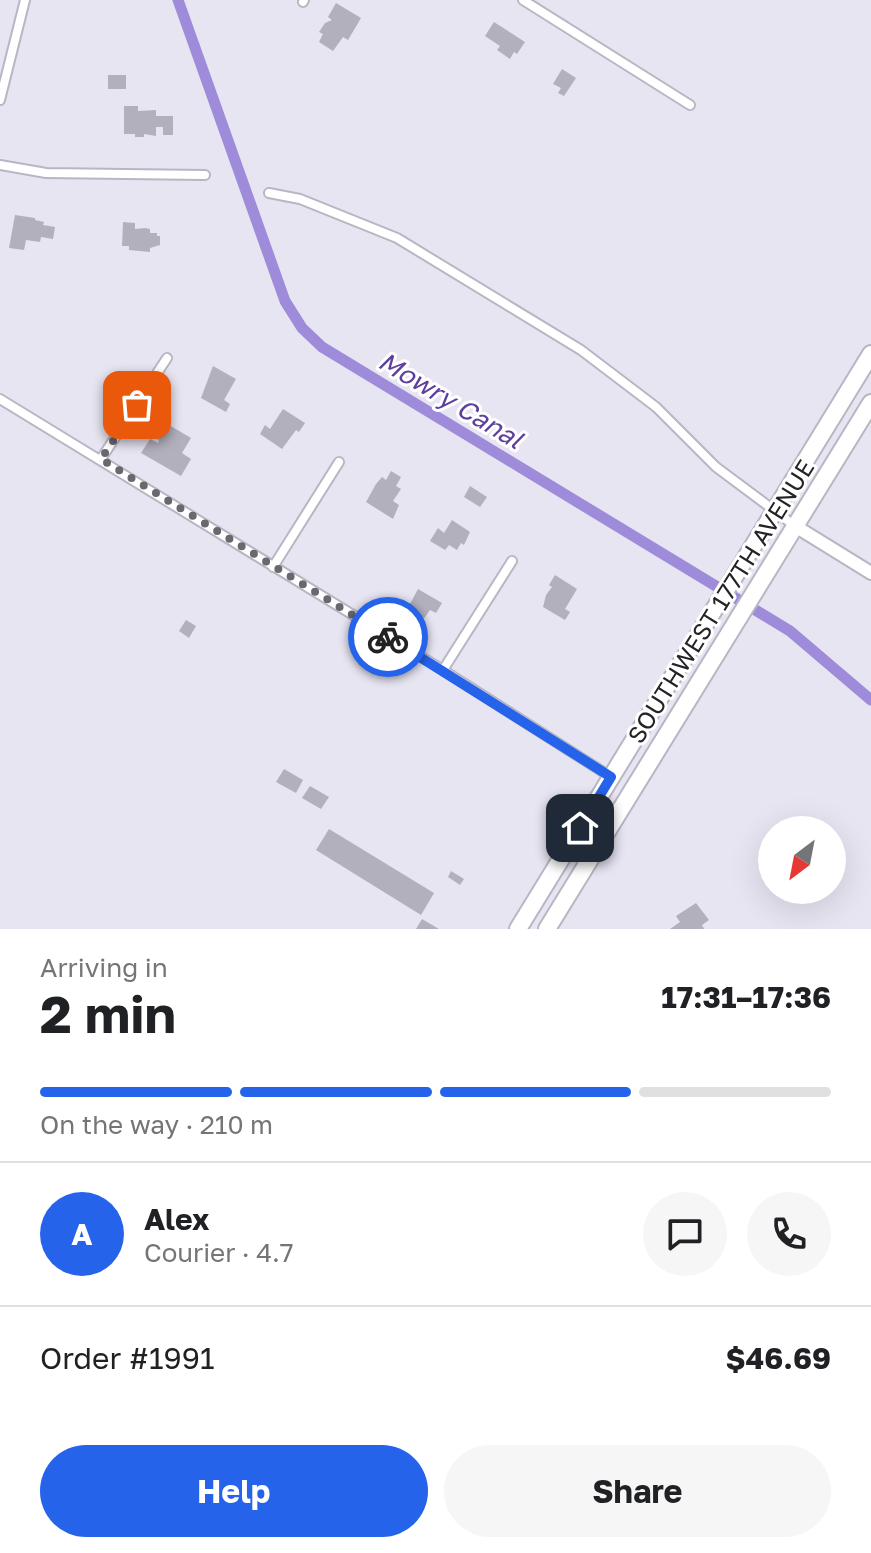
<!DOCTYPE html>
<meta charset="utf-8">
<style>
body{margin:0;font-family:"Golos Text",sans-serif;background:#f6f6f6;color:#202124;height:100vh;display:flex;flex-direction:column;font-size:30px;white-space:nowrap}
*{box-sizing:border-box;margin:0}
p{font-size:26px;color:#757577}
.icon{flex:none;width:44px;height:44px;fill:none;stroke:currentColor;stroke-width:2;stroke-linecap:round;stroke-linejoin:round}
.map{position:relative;height:929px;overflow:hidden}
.side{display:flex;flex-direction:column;background:#fff;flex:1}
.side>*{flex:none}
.needle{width:52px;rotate:212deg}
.buttons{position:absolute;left:758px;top:816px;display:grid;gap:16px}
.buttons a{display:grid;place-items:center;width:88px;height:88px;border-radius:50%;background:#fff;box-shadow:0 8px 32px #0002;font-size:40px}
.pin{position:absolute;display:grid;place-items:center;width:68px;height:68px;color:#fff;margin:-34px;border-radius:16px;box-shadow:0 4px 12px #0006}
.courier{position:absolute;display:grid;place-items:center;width:80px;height:80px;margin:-40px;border:6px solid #2563eb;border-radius:50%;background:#fff;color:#222;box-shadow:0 2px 10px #0007}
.summary em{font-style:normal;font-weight:700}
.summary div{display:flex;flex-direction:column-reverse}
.summary{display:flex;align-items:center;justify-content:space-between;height:136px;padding:0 40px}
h1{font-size:52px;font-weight:700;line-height:60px}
.bar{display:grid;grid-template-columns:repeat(4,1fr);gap:12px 8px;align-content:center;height:96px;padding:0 40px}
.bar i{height:10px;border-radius:6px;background:#e0e0e0}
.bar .on{background:#2563eb}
.bar p{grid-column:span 4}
.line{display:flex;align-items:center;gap:20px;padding:0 40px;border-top:2px solid #e0e0e0}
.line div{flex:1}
.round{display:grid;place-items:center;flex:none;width:84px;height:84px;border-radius:42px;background:#f6f6f6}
.button{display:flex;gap:16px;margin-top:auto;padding:16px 40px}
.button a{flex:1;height:92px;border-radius:48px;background:#2563eb;color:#fff;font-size:32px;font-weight:700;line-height:92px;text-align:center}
.button a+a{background:#f6f6f6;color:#202124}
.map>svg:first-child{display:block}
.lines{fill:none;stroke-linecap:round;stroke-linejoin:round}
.canal{stroke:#9e8bda;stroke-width:11}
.building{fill:#b3b0bd}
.street-casing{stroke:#b9b6c3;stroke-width:12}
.secondary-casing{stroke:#b9b6c3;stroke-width:16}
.highway-casing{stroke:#b9b6c3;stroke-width:20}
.street{stroke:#fff;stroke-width:8}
.secondary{stroke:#fff;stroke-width:12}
.highway{stroke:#fff;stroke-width:16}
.done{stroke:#68686f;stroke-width:8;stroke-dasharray:0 14.4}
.route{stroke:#2563eb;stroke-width:10}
.labels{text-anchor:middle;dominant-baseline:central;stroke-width:6;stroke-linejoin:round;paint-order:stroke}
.street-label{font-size:24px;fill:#242428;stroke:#fff}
.water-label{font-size:26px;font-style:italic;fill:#5d3f9d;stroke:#fff}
</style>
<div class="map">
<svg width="871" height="929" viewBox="0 0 871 929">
<rect width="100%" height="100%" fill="#e7e5f2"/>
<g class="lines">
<!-- canal -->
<polyline class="canal" points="178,0 285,301 302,328 322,347 790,631 871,700"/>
</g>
<!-- building -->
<g class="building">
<polygon points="336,3 361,18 348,40 343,37 333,51 319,42 323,34 319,32 325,23 332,20 328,17"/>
<polygon points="494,22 525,42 517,54 514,52 510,59 497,50 500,46 485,36"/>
<polygon points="562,69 576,78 564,96 558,93 561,88 553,84"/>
<rect x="108" y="75" width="18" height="14"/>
<polygon points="124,106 138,106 138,111 156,110 156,116 173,116 173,135 163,135 163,127 156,127 156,136 144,134 144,137 135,137 135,134 124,134"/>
<polygon points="15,215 35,218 35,220 44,222 43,225 55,227 53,239 41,237 40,242 26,240 24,250 9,248"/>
<polygon points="123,222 135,223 135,229 145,228 150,229 150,233 157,233 157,236 160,236 160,245 150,248 150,252 129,250 129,246 122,246"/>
<polygon points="213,366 236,379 224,400 230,404 226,412 201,398"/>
<polygon points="283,409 305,423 299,432 296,430 282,449 260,434 265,425 270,429"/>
<polygon points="150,424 163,434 169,425 191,438 182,453 191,459 181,476 141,453 150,439 158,443 159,440 145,433"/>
<polygon points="391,471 401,477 396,486 401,489 393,501 399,505 393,519 366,502 376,484 382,477 386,480"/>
<polygon points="470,486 487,497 480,507 464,497"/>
<polygon points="452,520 470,532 464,545 461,543 457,550 449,545 445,550 430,541 438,528 444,533"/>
<polygon points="555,575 577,589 565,609 570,612 565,620 543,607 546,595 552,587 549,585"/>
<polygon points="418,589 442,603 436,613 430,610 417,628 404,623 405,621 402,619"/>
<polygon points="186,620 196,626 189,638 179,631"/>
<polygon points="284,769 303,780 296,793 276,782"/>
<polygon points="310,786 329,797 321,809 302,798"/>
<polygon points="329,829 434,893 421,915 316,850"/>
<polygon points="451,871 464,879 460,885 448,877"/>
<polygon points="696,903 709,920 702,925 704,929 670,929 680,922 676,916"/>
<polygon points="422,919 439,929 416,929"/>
</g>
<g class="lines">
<defs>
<g id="street">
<polyline points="523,0 690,105"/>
<polyline points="303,2 304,0"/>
<polyline points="0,100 25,0"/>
<polyline points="0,165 46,173 205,175"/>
<polyline points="269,193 300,199 397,238 581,350 656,407 716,467 795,526"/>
<polyline points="0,399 443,670 611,777"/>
<polyline points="101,459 167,358"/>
<polyline points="273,567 339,462"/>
<polyline points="443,670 512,561"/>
</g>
<polyline id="secondary" points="795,526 871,573"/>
<g id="highway">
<polyline points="518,929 871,354"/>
<polyline points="547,929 871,403"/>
</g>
</defs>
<!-- street casing -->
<use href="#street" class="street-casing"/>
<!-- secondary casing -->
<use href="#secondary" class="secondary-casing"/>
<!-- highway casing -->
<use href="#highway" class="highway-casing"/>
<!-- street -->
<use href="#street" class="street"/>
<!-- secondary -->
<use href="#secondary" class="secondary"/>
<!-- highway -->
<use href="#highway" class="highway"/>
</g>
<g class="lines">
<!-- done -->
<polyline class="done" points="137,405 101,459 388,637"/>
<!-- route -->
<polyline class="route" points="388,637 611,777 580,828"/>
</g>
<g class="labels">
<!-- street labels -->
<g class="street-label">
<text transform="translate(720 601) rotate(-58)">SOUTHWEST 177TH AVENUE</text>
</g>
<!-- water labels -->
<g class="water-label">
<text transform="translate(451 400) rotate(31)">Mowry Canal</text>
</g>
</g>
</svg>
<div class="buttons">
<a><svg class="needle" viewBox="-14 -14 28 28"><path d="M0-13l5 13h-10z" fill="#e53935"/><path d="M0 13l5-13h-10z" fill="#757577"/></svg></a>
</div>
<div class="pin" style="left:137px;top:405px;background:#ea580c"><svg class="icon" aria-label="bag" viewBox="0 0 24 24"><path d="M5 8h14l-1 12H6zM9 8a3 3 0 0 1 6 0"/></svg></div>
<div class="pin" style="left:580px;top:828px;background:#1f2937"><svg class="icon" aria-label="home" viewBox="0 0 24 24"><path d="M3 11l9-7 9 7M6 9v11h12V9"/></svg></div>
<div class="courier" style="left:388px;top:637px"><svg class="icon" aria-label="bike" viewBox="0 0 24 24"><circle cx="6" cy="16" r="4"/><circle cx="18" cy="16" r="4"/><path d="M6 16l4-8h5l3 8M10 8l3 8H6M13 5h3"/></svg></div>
</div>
<section class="side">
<div class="summary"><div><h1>2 min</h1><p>Arriving in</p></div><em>17:31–17:36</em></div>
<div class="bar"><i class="on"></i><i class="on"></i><i class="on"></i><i></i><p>On the way · 210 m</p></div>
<div class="line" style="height:144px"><b class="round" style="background:#2563eb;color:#fff">A</b><div><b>Alex</b><p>Courier · 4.7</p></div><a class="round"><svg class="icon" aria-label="chat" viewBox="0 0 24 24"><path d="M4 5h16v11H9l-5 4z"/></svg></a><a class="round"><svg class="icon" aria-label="phone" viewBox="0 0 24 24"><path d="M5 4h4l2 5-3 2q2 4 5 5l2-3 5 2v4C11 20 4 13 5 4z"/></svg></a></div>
<div class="line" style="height:104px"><div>Order #1991</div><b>$46.69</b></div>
<div class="button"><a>Help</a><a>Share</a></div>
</section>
